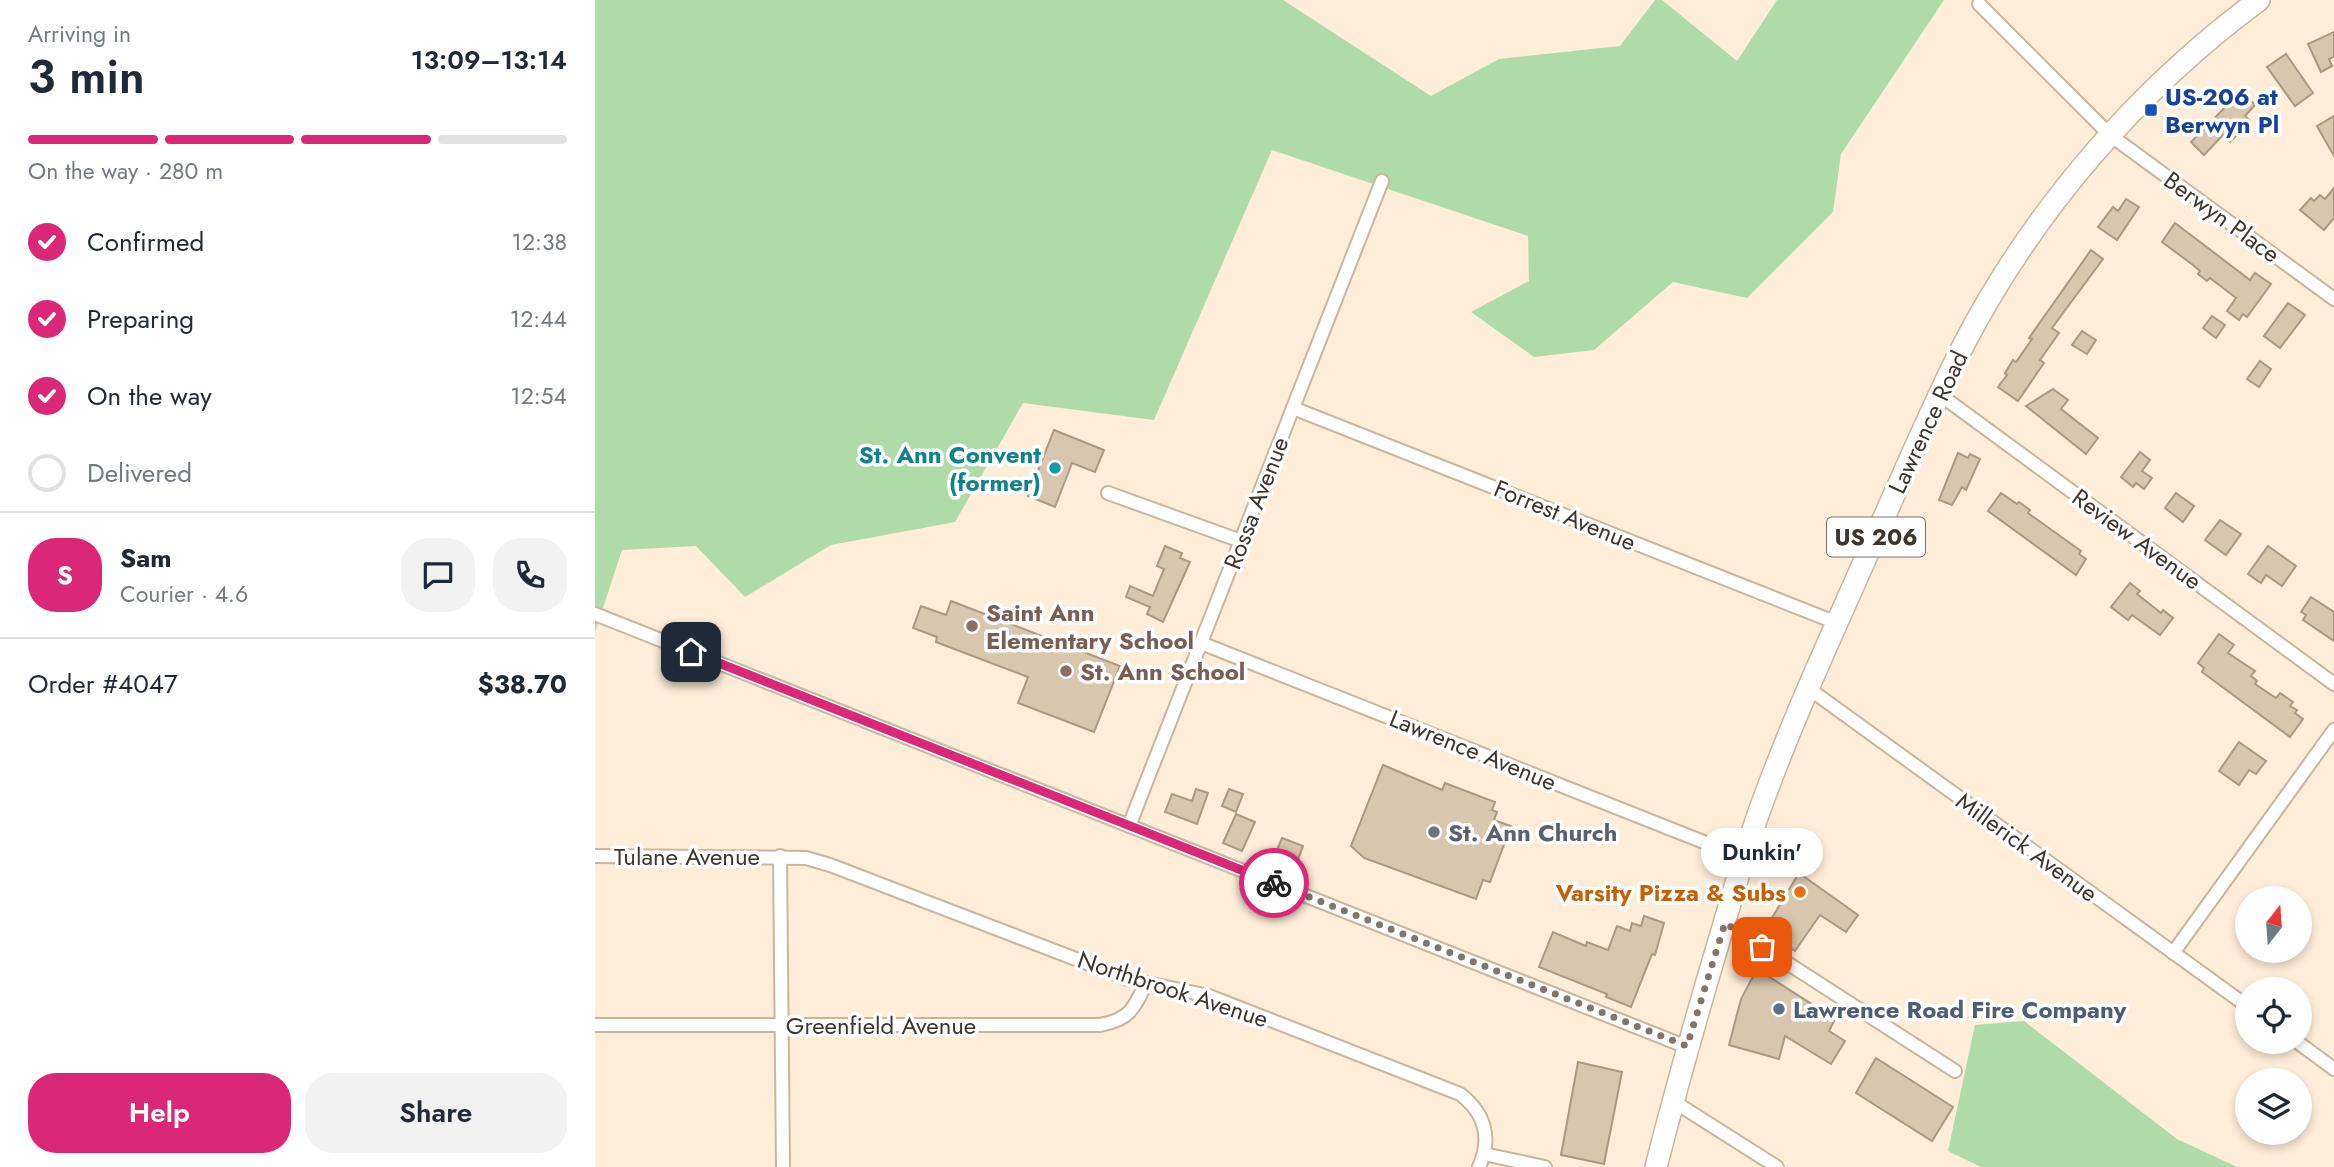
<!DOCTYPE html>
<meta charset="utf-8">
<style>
body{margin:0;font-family:Jost,sans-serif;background:#f2f2f3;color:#1f2937;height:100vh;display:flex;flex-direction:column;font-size:26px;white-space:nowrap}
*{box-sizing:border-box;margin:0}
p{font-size:23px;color:#747a83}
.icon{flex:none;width:38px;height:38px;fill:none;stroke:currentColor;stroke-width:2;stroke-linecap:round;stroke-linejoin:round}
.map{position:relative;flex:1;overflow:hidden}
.details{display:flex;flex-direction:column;background:#fff;width:595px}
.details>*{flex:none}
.needle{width:46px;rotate:17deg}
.fabs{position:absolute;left:1640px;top:886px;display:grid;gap:14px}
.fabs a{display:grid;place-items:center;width:77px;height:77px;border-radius:50%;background:#fff;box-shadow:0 4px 10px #0003;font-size:35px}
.pin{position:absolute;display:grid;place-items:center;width:60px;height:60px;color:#fff;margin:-30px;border-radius:14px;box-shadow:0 4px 10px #0006}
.courier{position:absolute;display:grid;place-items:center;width:70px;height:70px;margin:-35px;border:5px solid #db2777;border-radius:50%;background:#fff;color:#222;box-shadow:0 2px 9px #0007}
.bubble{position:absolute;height:49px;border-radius:24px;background:#fff;box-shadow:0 4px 10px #0003;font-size:23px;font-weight:600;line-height:49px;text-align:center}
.head em{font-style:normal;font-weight:600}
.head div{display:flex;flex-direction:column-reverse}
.head{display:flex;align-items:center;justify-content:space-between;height:119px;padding:0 28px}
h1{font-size:46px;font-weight:600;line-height:52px}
.bar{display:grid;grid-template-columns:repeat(4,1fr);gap:10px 7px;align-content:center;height:84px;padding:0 28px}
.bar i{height:9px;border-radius:5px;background:#e0e1e3}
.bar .selected{background:#db2777}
.bar p{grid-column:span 4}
.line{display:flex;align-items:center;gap:18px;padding:0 28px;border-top:2px solid #e0e1e3}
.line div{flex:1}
.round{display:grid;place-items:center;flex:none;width:74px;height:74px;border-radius:28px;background:#f2f2f3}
ol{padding:0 28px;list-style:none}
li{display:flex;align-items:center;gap:21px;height:77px}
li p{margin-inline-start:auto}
li .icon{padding:7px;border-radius:50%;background:#db2777;color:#fff;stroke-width:4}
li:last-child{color:#747a83}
li i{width:38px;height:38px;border:4px solid #e0e1e3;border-radius:50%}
.primary-button{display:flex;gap:14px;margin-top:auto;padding:14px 28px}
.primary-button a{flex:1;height:80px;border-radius:28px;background:#db2777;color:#fff;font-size:28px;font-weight:600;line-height:80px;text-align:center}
.primary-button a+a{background:#f2f2f3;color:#1f2937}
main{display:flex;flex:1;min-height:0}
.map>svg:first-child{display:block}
.green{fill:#afdba9}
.building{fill:#d9c6ae;stroke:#aa9881;stroke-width:2}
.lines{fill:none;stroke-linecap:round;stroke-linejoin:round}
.minor-casing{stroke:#c9b69f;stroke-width:16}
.primary-casing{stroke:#c9b69f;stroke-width:24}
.minor{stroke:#fff;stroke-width:12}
.primary{stroke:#fff;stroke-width:21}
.done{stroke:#817669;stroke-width:7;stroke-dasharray:0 12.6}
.route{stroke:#db2777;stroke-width:9}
.transit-dot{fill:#1a4fb4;stroke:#fff;stroke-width:2.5}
.culture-dot{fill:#0f9aa8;stroke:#fff;stroke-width:2.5}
.education-dot{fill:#8d6e63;stroke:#fff;stroke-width:2.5}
.worship-dot{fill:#6b7280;stroke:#fff;stroke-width:2.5}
.food-dot{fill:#e8710a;stroke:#fff;stroke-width:2.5}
.service-dot{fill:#5c6f8a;stroke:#fff;stroke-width:2.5}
.labels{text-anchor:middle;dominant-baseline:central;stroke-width:7;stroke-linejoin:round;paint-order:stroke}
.shield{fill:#fff;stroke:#78726c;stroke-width:2}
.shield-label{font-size:23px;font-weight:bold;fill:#3e362d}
.transit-label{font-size:24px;font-weight:bold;fill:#164399;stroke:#fff;text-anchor:start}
.street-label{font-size:24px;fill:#3e362d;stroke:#fff}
.culture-label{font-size:24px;font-weight:bold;fill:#0d838f;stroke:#fff;text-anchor:end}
.education-label{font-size:24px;font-weight:bold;fill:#785e54;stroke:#fff;text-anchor:start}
.worship-label{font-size:24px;font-weight:bold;fill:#5b616d;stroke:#fff;text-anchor:start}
.food-label{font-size:24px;font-weight:bold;fill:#c56008;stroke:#fff;text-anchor:end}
.service-label{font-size:24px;font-weight:bold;fill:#4e5e75;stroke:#fff;text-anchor:start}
</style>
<main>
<section class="details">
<div class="head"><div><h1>3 min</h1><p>Arriving in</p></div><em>13:09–13:14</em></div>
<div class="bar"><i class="selected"></i><i class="selected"></i><i class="selected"></i><i></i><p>On the way · 280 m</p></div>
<ol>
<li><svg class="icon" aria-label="check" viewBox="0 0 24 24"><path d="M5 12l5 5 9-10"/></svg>Confirmed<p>12:38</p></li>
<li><svg class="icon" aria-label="check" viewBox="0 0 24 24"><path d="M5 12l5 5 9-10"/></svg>Preparing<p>12:44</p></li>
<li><svg class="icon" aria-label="check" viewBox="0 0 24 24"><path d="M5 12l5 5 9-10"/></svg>On the way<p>12:54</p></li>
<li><i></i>Delivered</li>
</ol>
<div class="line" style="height:126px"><b class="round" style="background:#db2777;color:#fff">S</b><div><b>Sam</b><p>Courier · 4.6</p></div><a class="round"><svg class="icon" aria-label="chat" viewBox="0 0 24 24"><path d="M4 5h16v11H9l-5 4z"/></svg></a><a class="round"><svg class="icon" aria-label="phone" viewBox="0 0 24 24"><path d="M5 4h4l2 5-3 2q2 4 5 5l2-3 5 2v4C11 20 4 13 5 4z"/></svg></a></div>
<div class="line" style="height:91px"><div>Order #4047</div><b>$38.70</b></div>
<div class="primary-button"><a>Help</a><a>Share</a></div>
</section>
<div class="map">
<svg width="1739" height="1167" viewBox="0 0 1739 1167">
<rect width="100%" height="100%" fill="#fdedd9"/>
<!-- green -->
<g class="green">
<polygon points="0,0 688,0 836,96 904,59 1025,46 1060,0 1067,0 1142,61 1182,0 1349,0 1246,154 1238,212 1152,298 1078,282 999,350 939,357 876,312 934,281 933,236 677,150 559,420 428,403 360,522 236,545 150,597 101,546 27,550 0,632"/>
<polygon points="1429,1021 1582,1139 1642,1167 1386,1167 1353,1151 1380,1025"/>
</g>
<!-- building -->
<g class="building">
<polygon points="1739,32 1739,57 1734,59 1737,66 1726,72 1713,44"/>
<polygon points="1691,54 1718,93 1700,106 1672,67"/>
<polygon points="1646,91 1660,105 1650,116 1655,121 1635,142 1628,135 1609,155 1596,142"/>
<polygon points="1739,116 1739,156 1722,126"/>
<polygon points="1739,188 1739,218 1729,230 1705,210 1716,198 1719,201 1725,195 1730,199"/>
<polygon points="1531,199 1544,207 1522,240 1503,227 1518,207 1523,211"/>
<polygon points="1580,223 1655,280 1660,273 1676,284 1652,317 1648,314 1644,320 1632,311 1641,298 1615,278 1612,281 1603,274 1605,271 1598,265 1567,242"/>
<polygon points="1496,250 1508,259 1457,328 1464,333 1445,360 1449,363 1423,401 1403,387 1412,375 1410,373 1418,360 1421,362 1437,339 1434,338"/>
<polygon points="1693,303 1710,315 1685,348 1669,336"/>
<polygon points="1617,316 1630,325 1621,338 1608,328"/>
<polygon points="1487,331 1501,340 1492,354 1477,345"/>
<polygon points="1665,361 1676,369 1664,387 1652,379"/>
<polygon points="1458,389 1473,400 1466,409 1503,438 1491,454 1431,406"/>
<polygon points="459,430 509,450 500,472 477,463 460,507 433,496"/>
<polygon points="1545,452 1555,460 1547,471 1557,478 1549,489 1541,483 1538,487 1526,477"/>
<polygon points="1363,453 1373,458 1375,454 1385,459 1371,490 1367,487 1357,505 1344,500"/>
<polygon points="1406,493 1422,504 1424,502 1435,510 1433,513 1486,551 1484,554 1491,559 1481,575 1393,511"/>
<polygon points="1581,493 1599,506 1588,522 1570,508"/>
<polygon points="1625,520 1646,534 1631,555 1610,540"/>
<polygon points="570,546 587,553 585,558 595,562 568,622 552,614 555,607 531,597 535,586 558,596 569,569 562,566"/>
<polygon points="1673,546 1701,566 1687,586 1671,575 1666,583 1653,574"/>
<polygon points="1535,583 1545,591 1542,594 1566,613 1568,610 1578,618 1565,635 1537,615 1533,620 1516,607"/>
<polygon points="1716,597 1739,612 1739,641 1708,620 1711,615 1706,612"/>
<polygon points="356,601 525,666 499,732 423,703 433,677 341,642 342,637 318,628 326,606 351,615"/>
<polygon points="1624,634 1639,645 1633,653 1660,671 1656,676 1662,681 1660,684 1681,698 1685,693 1698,702 1695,706 1702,710 1700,713 1708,719 1695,737 1607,672 1609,668 1603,663"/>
<polygon points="1644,742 1671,761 1661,774 1654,770 1644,785 1624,771"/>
<polygon points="788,765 847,790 850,783 900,802 897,810 902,812 899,820 916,826 895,882 888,880 881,899 769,858 756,846"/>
<polygon points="601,789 613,793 602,824 570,812 577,794 597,801"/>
<polygon points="634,789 648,794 641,812 627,806"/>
<polygon points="641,814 660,822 647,851 628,843"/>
<polygon points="687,838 708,846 701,865 679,857"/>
<polygon points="1204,873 1263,915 1251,932 1225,915 1200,951 1169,931"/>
<polygon points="1049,916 1069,923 1060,955 1057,954 1036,1007 1011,997 1012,994 944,967 958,932 991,946 992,942 1013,950 1022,926 1035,931 1037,923 1046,926"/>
<polygon points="1162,969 1240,1019 1234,1031 1250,1041 1236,1064 1190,1036 1184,1059 1134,1045 1146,999"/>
<polygon points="1281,1058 1358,1107 1337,1141 1261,1093"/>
<polygon points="983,1062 1027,1072 1009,1164 966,1155"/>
</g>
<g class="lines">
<defs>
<g id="minor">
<polyline points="1384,4 1515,135 1739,299"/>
<polyline points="1344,394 1739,684"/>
<polyline points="698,408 1242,623"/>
<polyline points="513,493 646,541"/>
<polyline points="0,614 1092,1047"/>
<polyline points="606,643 1149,858"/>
<polyline points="1213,688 1652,1006"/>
<polyline points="534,826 787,181"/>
<path d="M0,856L211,858L235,865L533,979L614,996L865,1094C890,1113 897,1138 884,1167"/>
<polyline points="185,856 188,1167"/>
<polyline points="1130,923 1360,1071"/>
<polyline points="1578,953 1739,730"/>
<path d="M0,1025H505C534,1020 539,1009 551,983"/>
<polyline points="1701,1041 1739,1069"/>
<polyline points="1078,1101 1182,1167"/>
<polyline points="889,1154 950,1167"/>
</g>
<path id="primary" d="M1061,1167C1081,1089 1103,1011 1126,934C1140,887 1153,839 1171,793C1202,709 1240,628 1276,546C1307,479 1335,410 1369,344C1439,210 1542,90 1664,0"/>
</defs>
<!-- minor casing -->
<use href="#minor" class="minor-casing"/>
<!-- primary casing -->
<use href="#primary" class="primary-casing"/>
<!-- minor -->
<use href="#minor" class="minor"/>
<!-- primary -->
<use href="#primary" class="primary"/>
</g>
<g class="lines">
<!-- done -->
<polyline class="done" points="679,883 1092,1046 1130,923 1167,947"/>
<!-- route -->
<polyline class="route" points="96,652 679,883"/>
</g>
<!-- markers -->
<rect class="transit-dot" x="1549" y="103" width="14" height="14" rx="3.5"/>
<circle class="culture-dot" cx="460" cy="468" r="7"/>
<g class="education-dot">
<circle cx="377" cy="626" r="7"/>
<circle cx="471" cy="671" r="7"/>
</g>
<circle class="worship-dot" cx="839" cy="832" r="7"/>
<circle class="food-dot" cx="1205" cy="892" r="7"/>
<circle class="service-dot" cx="1184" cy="1009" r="7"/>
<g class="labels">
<!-- shield labels -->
<rect class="shield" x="1232" y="517.5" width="98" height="39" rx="5"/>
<g class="shield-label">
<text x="1281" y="537">US 206</text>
</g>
<!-- transit labels -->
<g class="transit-label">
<text x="1570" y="96">US-206 at<tspan x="1570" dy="28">Berwyn Pl</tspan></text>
</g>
<!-- street labels -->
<g class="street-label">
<text transform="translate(1627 217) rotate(36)">Berwyn Place</text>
<text transform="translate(1333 422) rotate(-65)">Lawrence Road</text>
<text transform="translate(661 503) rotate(-69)">Rossa Avenue</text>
<text transform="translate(970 515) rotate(22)">Forrest Avenue</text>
<text transform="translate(1542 539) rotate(36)">Review Avenue</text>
<text transform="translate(878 750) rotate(22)">Lawrence Avenue</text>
<text transform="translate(1432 847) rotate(36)">Millerick Avenue</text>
<text x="92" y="856">Tulane Avenue</text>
<text transform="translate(578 989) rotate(18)">Northbrook Avenue</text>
<text x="286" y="1025">Greenfield Avenue</text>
</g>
<!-- culture labels -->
<g class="culture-label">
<text x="446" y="454">St. Ann Convent<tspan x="446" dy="28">(former)</tspan></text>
</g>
<!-- education labels -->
<g class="education-label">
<text x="391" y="612">Saint Ann<tspan x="391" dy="28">Elementary School</tspan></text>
<text x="485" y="671">St. Ann School</text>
</g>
<!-- worship labels -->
<g class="worship-label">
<text x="853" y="832">St. Ann Church</text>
</g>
<!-- food labels -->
<g class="food-label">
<text x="1191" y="892">Varsity Pizza &amp; Subs</text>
</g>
<!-- service labels -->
<g class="service-label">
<text x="1198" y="1009">Lawrence Road Fire Company</text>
</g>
</g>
</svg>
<div class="fabs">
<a><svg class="needle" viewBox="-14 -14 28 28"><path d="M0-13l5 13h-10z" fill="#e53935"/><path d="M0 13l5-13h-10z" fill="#747a83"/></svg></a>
<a><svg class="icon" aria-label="locate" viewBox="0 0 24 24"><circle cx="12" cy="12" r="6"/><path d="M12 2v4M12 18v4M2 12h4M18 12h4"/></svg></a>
<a><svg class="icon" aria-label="layers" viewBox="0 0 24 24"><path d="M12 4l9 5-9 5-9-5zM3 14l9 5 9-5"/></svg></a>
</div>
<div class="pin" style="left:1167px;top:947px;background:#ea580c"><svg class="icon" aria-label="bag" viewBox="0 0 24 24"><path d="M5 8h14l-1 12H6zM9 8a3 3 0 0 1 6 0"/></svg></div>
<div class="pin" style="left:96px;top:652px;background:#1f2937"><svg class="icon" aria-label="home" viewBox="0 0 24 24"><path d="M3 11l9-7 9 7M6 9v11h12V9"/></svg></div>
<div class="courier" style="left:679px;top:883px"><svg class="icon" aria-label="bike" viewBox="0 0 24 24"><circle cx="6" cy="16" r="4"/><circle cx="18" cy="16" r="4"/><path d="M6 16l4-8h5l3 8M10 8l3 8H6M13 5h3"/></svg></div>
<div class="bubble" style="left:1106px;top:828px;width:122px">Dunkin'</div>
</div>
</main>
